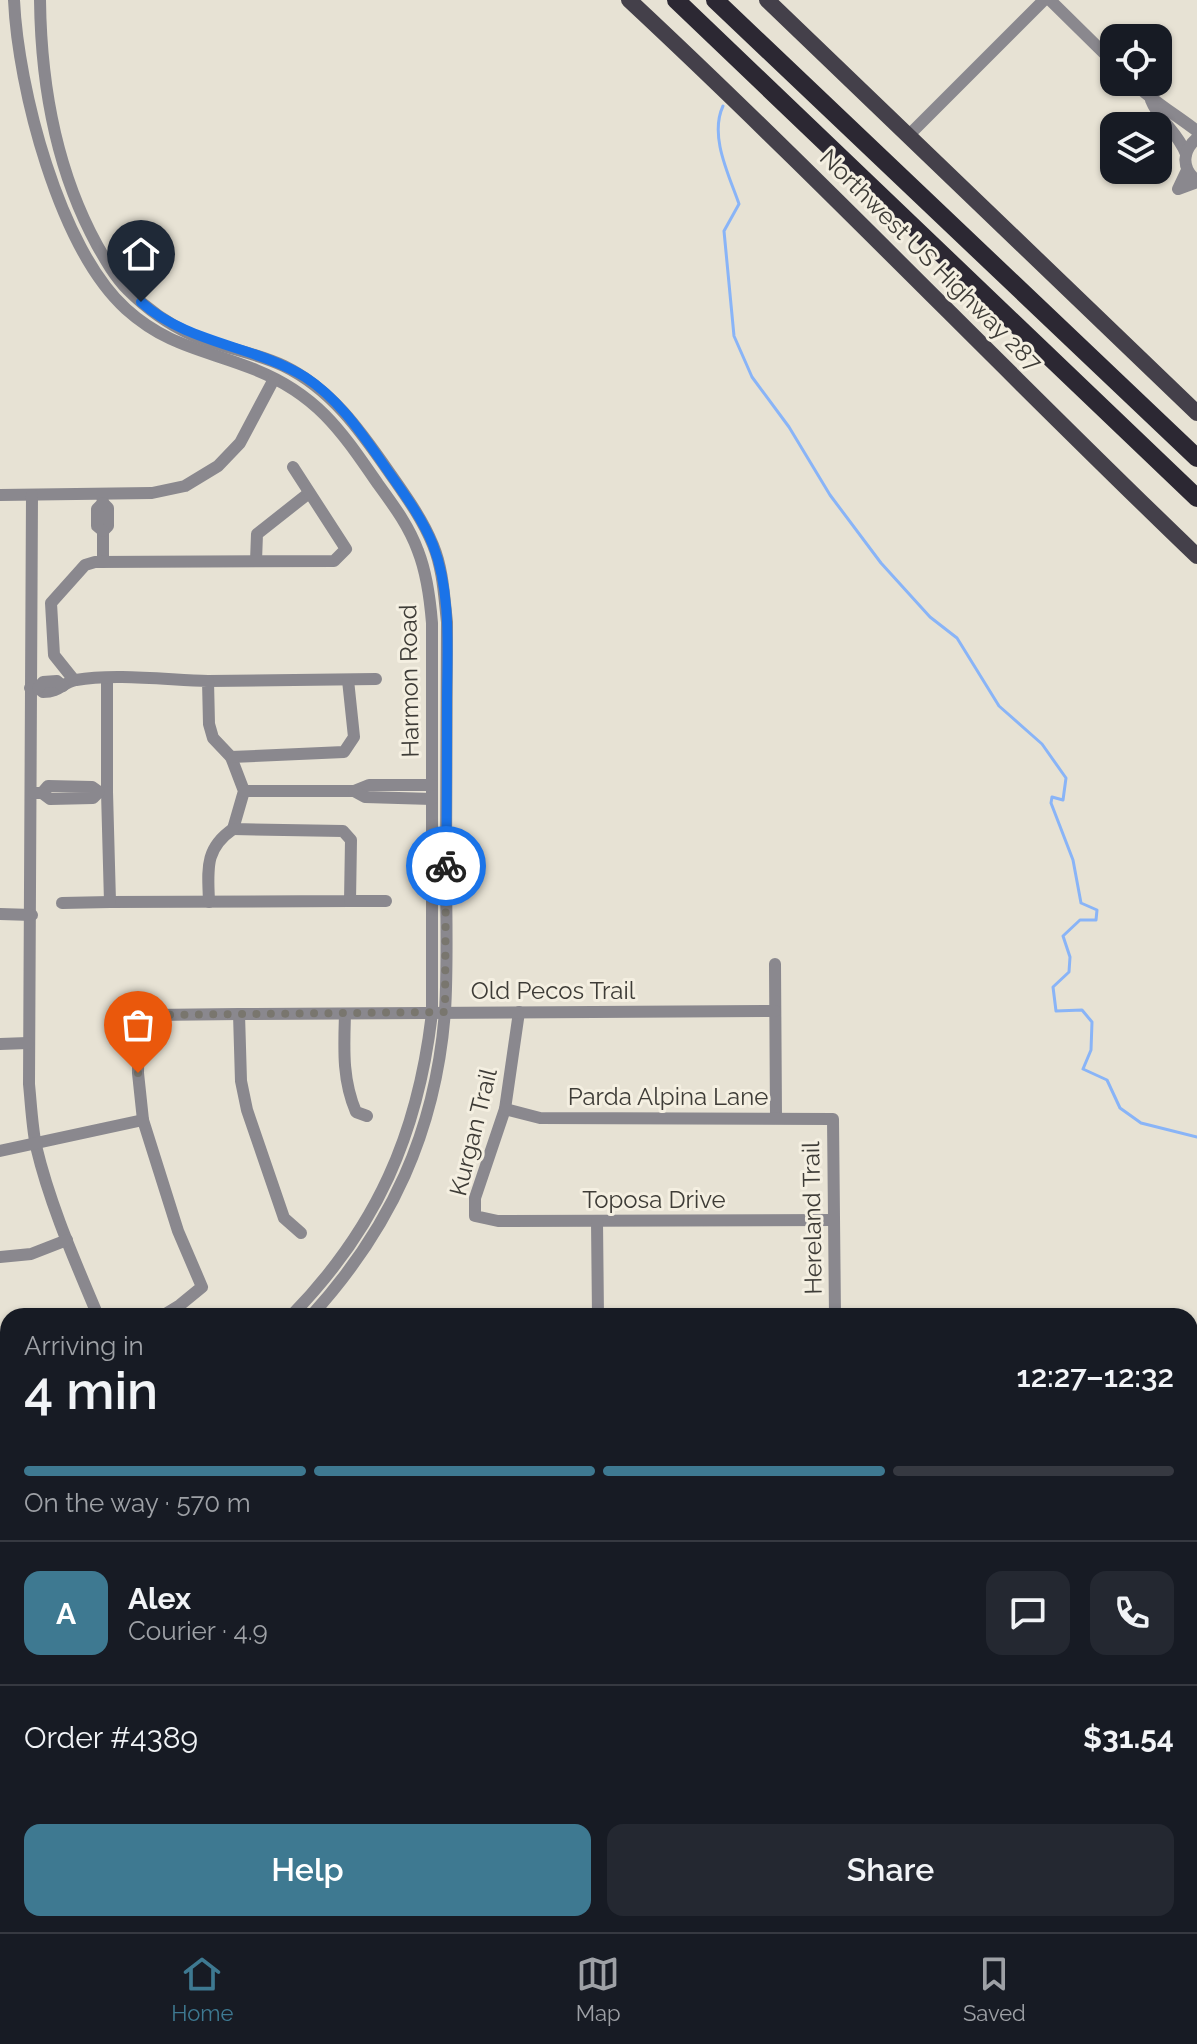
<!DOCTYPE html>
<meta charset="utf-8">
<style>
body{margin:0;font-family:Raleway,sans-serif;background:#242831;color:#f1f3f6;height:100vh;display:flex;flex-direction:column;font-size:30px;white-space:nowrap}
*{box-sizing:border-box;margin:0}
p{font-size:26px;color:#9ea1a6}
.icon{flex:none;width:44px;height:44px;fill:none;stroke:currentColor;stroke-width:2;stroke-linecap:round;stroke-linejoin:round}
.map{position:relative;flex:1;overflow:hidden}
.drawer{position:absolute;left:0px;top:1308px;width:1198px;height:624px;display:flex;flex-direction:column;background:#171b24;border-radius:24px 24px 0 0;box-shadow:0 2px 6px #0004}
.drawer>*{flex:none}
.fabs{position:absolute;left:1100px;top:24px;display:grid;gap:16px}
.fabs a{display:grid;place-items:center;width:72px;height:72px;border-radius:16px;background:#171b24;box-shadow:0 2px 6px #0004;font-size:40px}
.pin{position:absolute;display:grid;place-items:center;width:68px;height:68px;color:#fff;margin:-82px -34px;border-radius:50% 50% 50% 0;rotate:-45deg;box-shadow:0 0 8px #0007}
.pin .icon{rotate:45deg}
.courier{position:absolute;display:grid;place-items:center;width:80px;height:80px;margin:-40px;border:6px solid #1a73e8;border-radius:50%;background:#fff;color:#222;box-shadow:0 2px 10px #0007}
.summary em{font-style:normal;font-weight:600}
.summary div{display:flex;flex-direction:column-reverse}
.summary{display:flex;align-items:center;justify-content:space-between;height:136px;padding:0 24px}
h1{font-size:52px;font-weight:600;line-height:60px}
.bar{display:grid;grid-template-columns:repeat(4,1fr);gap:12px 8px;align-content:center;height:96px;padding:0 24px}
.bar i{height:10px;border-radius:6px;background:#363941}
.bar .active{background:#3e7991}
.bar p{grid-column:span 4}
.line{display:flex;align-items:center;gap:20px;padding:0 24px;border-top:2px solid #363941}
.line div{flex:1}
.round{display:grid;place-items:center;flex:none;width:84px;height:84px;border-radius:16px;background:#242831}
.primary-button{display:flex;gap:16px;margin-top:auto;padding:16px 24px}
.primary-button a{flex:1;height:92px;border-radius:16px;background:#3e7991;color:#fff;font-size:32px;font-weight:600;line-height:92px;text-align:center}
.primary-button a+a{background:#242831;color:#f1f3f6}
.menu{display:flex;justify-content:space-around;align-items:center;height:112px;border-top:2px solid #363941;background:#171b24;font-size:22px;color:#9ea1a6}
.menu a{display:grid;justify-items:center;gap:4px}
.menu .active{color:#3e7991}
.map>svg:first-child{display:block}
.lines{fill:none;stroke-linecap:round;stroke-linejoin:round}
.stream{stroke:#89b4f7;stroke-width:3}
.minor{stroke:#8a888e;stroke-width:12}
.major{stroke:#44404a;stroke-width:16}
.highway{stroke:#2c2833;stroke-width:18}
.done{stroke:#79766e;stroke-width:8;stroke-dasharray:0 14.4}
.route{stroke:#1a73e8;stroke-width:10}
.labels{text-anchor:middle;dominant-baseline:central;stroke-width:6;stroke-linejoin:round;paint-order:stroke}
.street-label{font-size:24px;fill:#3e3c37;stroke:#f4efe1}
</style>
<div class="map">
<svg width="1197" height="1932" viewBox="0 0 1197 1932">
<rect width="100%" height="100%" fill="#e7e2d4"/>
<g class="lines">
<!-- stream -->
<path class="stream" d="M723,106C709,136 729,175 739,204L724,231L734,336L752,377L789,427L830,495L881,563L930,617L957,638L999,706L1042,744L1066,778L1063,800L1052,797L1051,803L1073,860L1081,903L1097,910L1096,920H1080L1063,936L1070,957L1069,972L1053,987L1056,1011L1082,1010L1092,1022L1091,1050L1083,1069L1107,1080L1120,1108L1141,1123L1197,1137"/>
<!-- minor -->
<g class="minor">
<path d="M14,0C18,88 59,248 126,309C168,347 207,350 256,370C318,395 342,432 378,484C394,506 409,526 418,551C427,574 430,598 432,623V1013C418,1134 377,1228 291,1316"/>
<path d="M40,0C41,85 56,170 97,245C106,261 115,277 128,290C147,309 168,324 192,335C221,348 255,352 284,366C331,389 360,430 389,472C405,495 422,518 433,545C443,569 444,596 447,622C447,703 447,784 446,865C446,913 448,962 445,1011C436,1131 391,1228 311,1316"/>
<polyline points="1050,0 1114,63"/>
<path d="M1133,82C1152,101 1175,114 1197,131"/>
<path d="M1151,100C1159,121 1178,132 1186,154"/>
<polyline points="908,136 1044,0"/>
<path d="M1197,138C1182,151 1181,168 1197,181"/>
<polyline points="1187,170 1178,189 1197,182"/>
<polyline points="102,494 103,503 108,508 108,526 103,531 103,562"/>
<polyline points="0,495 152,493 185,486 218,466 240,443 274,379"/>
<path d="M32,495L29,1084C31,1104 32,1126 36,1146C50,1205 75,1261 98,1316"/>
<polyline points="103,503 97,509 97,526 103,531"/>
<polyline points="256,561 257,534 309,493"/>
<polyline points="107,678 107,792"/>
<polyline points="74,680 54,655 51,603 85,565 95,562 334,561 346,549 293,467"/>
<polyline points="208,681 376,679"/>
<path d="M30,688H38L43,692C60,692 62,683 76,680C114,673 169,680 208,681L209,724L213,738L231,757L244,791L233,829L343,831L351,840L350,901L110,902L107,792H99L92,787L48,786L42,793"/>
<polyline points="38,688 43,682 57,681 63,686"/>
<polyline points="231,757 344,752 354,737 348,680"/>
<polyline points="244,791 354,791 369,785 432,785"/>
<polyline points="354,791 365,797 432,799"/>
<polyline points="34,793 42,793 50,799 93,798 99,792"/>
<polyline points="350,901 386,901"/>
<path d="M209,902C208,870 204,849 233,829"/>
<polyline points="62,903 110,902"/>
<polyline points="0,914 32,915"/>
<polyline points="775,964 776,1117"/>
<polyline points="519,1012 505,1109 475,1198 475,1216 498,1221 834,1220"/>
<polyline points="239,1014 241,1081 247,1110 284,1218 301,1233"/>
<path d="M345,1014C344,1048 342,1079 356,1112L367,1116"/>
<polyline points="0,1044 28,1043"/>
<polyline points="505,1109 540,1118 833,1119 835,1316"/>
<polyline points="0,1151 143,1120"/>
<polyline points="597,1221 598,1316"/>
<polyline points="0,1257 31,1254 67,1240"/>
<polyline points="162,1316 180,1305 202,1287 178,1231 143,1120 138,1073 139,1018 152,1015 239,1014 775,1011"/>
<polyline points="0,1370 8,1369"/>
<polyline points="0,1456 8,1452"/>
<polyline points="0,1545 8,1544"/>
<polyline points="0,1655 8,1657"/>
<polyline points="0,1775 8,1775"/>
<polyline points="0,1894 8,1894"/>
<polyline points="177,1924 208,1932"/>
<polyline points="381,1924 382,1932"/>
<polyline points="453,1924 454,1932"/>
<polyline points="615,1924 615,1932"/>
<polyline points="719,1924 719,1932"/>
<polyline points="823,1924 823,1932"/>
<polyline points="158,1932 160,1924"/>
</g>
<!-- major -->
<g class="major">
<path d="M629,0C823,181 1006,373 1197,556"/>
<polyline points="767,0 1197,413"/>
</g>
<!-- highway -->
<g class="highway">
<polyline points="676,0 1197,498"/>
<polyline points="715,0 1197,458"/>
</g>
</g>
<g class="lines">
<!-- done -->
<polyline class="done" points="138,1073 139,1018 152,1015 445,1012 446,866"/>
<!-- route -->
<path class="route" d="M141,302C188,344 253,345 305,377C336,397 358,428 379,458C398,486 420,513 433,545C452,594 447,651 447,702C447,757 447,812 446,866"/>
</g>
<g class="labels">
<!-- street labels -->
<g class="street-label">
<text transform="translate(931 260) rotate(45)">Northwest US Highway 287</text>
<text transform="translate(409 681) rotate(-91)">Harmon Road</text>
<text x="553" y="990">Old Pecos Trail</text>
<text x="668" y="1096">Parda Alpina Lane</text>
<text transform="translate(473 1132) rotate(-76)">Kurgan Trail</text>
<text x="654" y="1199">Toposa Drive</text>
<text transform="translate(812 1218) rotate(-91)">Hereland Trail</text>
</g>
</g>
</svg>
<div class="fabs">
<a><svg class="icon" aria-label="locate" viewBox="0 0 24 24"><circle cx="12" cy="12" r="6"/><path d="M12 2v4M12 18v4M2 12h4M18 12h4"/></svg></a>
<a><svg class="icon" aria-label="layers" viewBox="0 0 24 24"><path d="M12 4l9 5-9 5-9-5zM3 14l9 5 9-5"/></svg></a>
</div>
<div class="pin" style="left:138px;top:1073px;background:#ea580c"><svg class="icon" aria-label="bag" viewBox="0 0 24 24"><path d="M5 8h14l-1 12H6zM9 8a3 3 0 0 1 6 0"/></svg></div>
<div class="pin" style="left:141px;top:302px;background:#1f2937"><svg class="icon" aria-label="home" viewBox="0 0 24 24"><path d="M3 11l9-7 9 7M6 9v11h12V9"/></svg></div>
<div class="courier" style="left:446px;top:866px"><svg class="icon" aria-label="bike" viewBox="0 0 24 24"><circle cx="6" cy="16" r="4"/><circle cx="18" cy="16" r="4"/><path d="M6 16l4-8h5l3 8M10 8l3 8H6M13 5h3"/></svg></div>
<section class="drawer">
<div class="summary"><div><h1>4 min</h1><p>Arriving in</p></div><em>12:27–12:32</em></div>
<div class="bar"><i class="active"></i><i class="active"></i><i class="active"></i><i></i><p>On the way · 570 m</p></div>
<div class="line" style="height:144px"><b class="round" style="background:#3e7991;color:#fff">A</b><div><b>Alex</b><p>Courier · 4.9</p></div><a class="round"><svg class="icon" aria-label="chat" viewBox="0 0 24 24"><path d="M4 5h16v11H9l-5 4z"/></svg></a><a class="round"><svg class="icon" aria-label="phone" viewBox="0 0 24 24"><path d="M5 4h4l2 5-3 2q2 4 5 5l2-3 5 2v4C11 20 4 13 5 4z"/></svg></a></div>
<div class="line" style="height:104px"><div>Order #4389</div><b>$31.54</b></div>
<div class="primary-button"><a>Help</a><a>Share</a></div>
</section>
</div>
<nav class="menu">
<a class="active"><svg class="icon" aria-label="home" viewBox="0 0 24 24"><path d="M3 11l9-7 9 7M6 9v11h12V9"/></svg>Home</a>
<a><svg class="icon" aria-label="map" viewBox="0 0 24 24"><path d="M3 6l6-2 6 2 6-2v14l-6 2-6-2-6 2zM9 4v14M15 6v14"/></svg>Map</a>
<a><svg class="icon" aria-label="saved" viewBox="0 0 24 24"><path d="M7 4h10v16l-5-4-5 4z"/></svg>Saved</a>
</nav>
